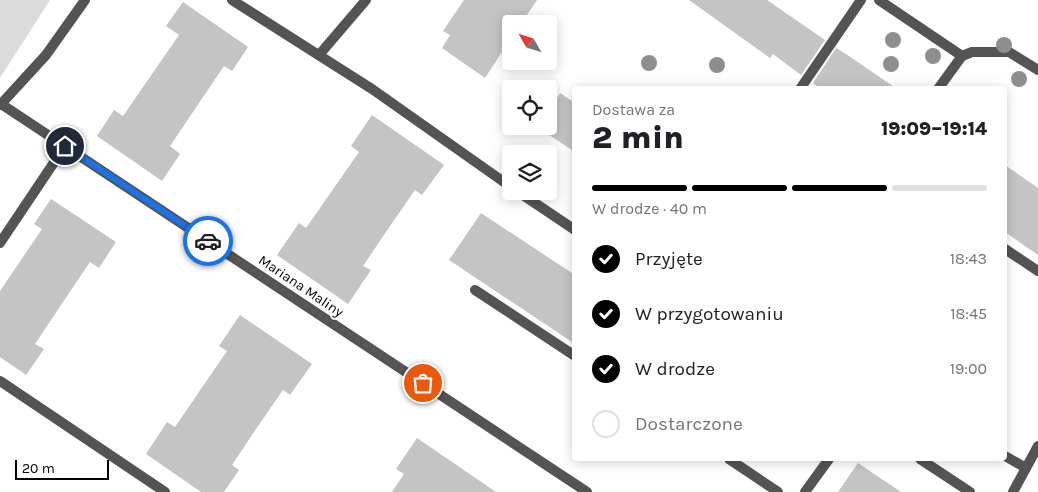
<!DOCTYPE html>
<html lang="pl">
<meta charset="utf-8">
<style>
body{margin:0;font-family:Karla,sans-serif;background:#f6f6f6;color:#202124;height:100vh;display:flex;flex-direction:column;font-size:19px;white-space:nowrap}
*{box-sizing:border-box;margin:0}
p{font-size:16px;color:#757577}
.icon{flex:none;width:28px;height:28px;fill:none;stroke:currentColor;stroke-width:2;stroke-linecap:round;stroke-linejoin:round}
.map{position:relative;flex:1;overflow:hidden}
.drawer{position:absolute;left:572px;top:86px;width:435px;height:375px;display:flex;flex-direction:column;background:#fff;border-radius:5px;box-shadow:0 2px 12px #0003}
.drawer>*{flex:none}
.needle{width:32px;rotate:309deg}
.controls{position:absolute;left:502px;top:15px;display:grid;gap:10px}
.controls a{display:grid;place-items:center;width:55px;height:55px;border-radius:5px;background:#fff;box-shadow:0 2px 12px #0003;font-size:25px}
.scale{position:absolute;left:15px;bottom:12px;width:94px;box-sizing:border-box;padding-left:5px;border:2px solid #000;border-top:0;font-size:14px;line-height:18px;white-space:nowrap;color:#000;-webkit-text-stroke:4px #fff;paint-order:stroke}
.pin{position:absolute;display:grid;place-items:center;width:42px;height:42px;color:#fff;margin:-21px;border:2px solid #fff;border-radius:50%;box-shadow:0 1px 5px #0007}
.courier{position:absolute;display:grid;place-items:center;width:50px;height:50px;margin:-25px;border:4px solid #1a73e8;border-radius:50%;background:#fff;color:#222;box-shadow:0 1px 6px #0007}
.overview em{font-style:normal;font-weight:800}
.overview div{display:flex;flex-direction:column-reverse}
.overview{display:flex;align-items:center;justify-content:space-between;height:85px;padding:0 20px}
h1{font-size:32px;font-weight:800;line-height:38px}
.bar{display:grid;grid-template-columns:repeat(4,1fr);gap:8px 5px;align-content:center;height:60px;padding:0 20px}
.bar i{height:6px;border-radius:4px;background:#e0e0e0}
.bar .current{background:#000}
.bar p{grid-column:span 4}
ol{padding:0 20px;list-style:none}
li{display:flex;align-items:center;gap:15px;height:55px}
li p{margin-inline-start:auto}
li .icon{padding:5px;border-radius:50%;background:#000;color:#fff;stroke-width:4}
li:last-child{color:#757577}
li i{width:28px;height:28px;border:2px solid #e0e0e0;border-radius:50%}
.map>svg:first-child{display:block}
.green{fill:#dbdbdb}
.building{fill:#c4c4c4}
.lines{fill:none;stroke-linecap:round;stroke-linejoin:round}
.service{stroke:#545454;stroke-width:10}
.minor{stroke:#545454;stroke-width:10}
.tree{fill:#8e8e8e}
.done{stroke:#595959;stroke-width:5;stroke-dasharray:0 9}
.route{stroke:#1a73e8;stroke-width:6}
.labels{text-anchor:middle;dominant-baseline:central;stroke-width:4;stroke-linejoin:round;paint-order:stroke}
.street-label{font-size:14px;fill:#000;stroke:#fff}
</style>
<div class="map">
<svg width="1038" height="492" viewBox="0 0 1038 492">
<rect width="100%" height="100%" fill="#fff"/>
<!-- green -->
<polygon class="green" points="0,0 50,0 0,78"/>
<!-- building -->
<g class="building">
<polygon points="464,0 537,0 521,24 511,24 511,38 485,78 442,48 450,35 443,31"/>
<polygon points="689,0 767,0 825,40 801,75 773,54 770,58"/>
<polygon points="183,2 248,47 232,71 224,66 170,146 180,154 162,181 97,136 114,110 123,116 179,35 166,26"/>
<polygon points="836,48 846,54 897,89 821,89 813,83"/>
<polygon points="560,93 575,103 575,152 537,127 549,126 549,110"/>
<polygon points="372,115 444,165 422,195 415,190 388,229 363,266 371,270 348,304 277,255 299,223 306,228 359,152 351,146"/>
<polygon points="1005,165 1038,188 1038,255 1005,232"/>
<polygon points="51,199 116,242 99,268 90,262 63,302 35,344 44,349 26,375 0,357 0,291 42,229 34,224"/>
<polygon points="481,213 575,275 575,344 449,260"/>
<polygon points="240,315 312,364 290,395 283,390 256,429 232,465 239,470 224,492 201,492 146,454 167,422 175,427 227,351 219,346"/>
<polygon points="417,438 496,492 392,492 404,474 396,469"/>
<polygon points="858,463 901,492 838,492"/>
</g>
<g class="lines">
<!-- service -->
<g class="service">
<polyline points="232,0 372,89 511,187"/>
<polyline points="879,0 962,56"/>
<polyline points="319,55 366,0"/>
<polyline points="800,89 861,0"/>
<polyline points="938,89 962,56 972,52 1009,52 1038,70"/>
<polyline points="1,104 46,55 85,0"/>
<polyline points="517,191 575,230"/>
<polyline points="0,243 65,146"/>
<polyline points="1005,249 1038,271"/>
<polyline points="475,290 575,356"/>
<polyline points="0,381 165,492"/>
<polyline points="1005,456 1026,468"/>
<polyline points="729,459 778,492"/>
<polyline points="920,459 970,492"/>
<polyline points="805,492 829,459"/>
</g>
<!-- minor -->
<g class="minor">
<polyline points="0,105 1,104 587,492"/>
<polyline points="1013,492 1038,446"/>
</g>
</g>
<!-- trees -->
<g class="tree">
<circle cx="893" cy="40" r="8"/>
<circle cx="1004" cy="45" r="8"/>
<circle cx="933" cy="56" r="8"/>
<circle cx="649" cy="63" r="8"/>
<circle cx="891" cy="64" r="8"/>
<circle cx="717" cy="65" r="8"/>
<circle cx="1019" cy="79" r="8"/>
</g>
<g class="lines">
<!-- done -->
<polyline class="done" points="208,241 423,383"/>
<!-- route -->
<polyline class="route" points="65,146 208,241"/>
</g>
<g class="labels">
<!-- street labels -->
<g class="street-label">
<text transform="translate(301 286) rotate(34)">Mariana Maliny</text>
</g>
</g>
</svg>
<div class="controls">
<a><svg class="needle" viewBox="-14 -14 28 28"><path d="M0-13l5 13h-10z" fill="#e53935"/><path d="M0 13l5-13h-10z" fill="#757577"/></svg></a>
<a><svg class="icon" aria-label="locate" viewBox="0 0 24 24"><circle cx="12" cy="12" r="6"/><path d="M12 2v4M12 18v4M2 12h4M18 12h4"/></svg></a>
<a><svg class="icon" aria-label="layers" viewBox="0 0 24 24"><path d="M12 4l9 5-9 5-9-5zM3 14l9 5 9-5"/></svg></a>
</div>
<div class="scale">20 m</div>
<div class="pin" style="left:423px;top:383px;background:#ea580c"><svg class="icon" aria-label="bag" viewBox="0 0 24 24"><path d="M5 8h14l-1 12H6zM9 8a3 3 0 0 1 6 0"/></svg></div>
<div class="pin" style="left:65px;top:146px;background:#1f2937"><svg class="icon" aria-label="home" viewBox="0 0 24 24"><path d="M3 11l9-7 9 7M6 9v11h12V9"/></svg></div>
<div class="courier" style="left:208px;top:241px"><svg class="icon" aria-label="car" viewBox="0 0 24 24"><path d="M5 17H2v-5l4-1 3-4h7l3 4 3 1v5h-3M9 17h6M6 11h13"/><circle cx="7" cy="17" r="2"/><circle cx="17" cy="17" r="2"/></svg></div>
<section class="drawer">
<div class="overview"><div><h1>2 min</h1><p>Dostawa za</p></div><em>19:09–19:14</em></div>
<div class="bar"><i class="current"></i><i class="current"></i><i class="current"></i><i></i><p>W drodze · 40 m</p></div>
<ol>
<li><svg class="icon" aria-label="check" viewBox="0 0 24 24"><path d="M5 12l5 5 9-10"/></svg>Przyjęte<p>18:43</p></li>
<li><svg class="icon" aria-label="check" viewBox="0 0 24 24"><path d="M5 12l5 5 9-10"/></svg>W przygotowaniu<p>18:45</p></li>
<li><svg class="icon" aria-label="check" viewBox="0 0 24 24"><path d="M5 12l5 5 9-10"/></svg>W drodze<p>19:00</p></li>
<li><i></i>Dostarczone</li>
</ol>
</section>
</div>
